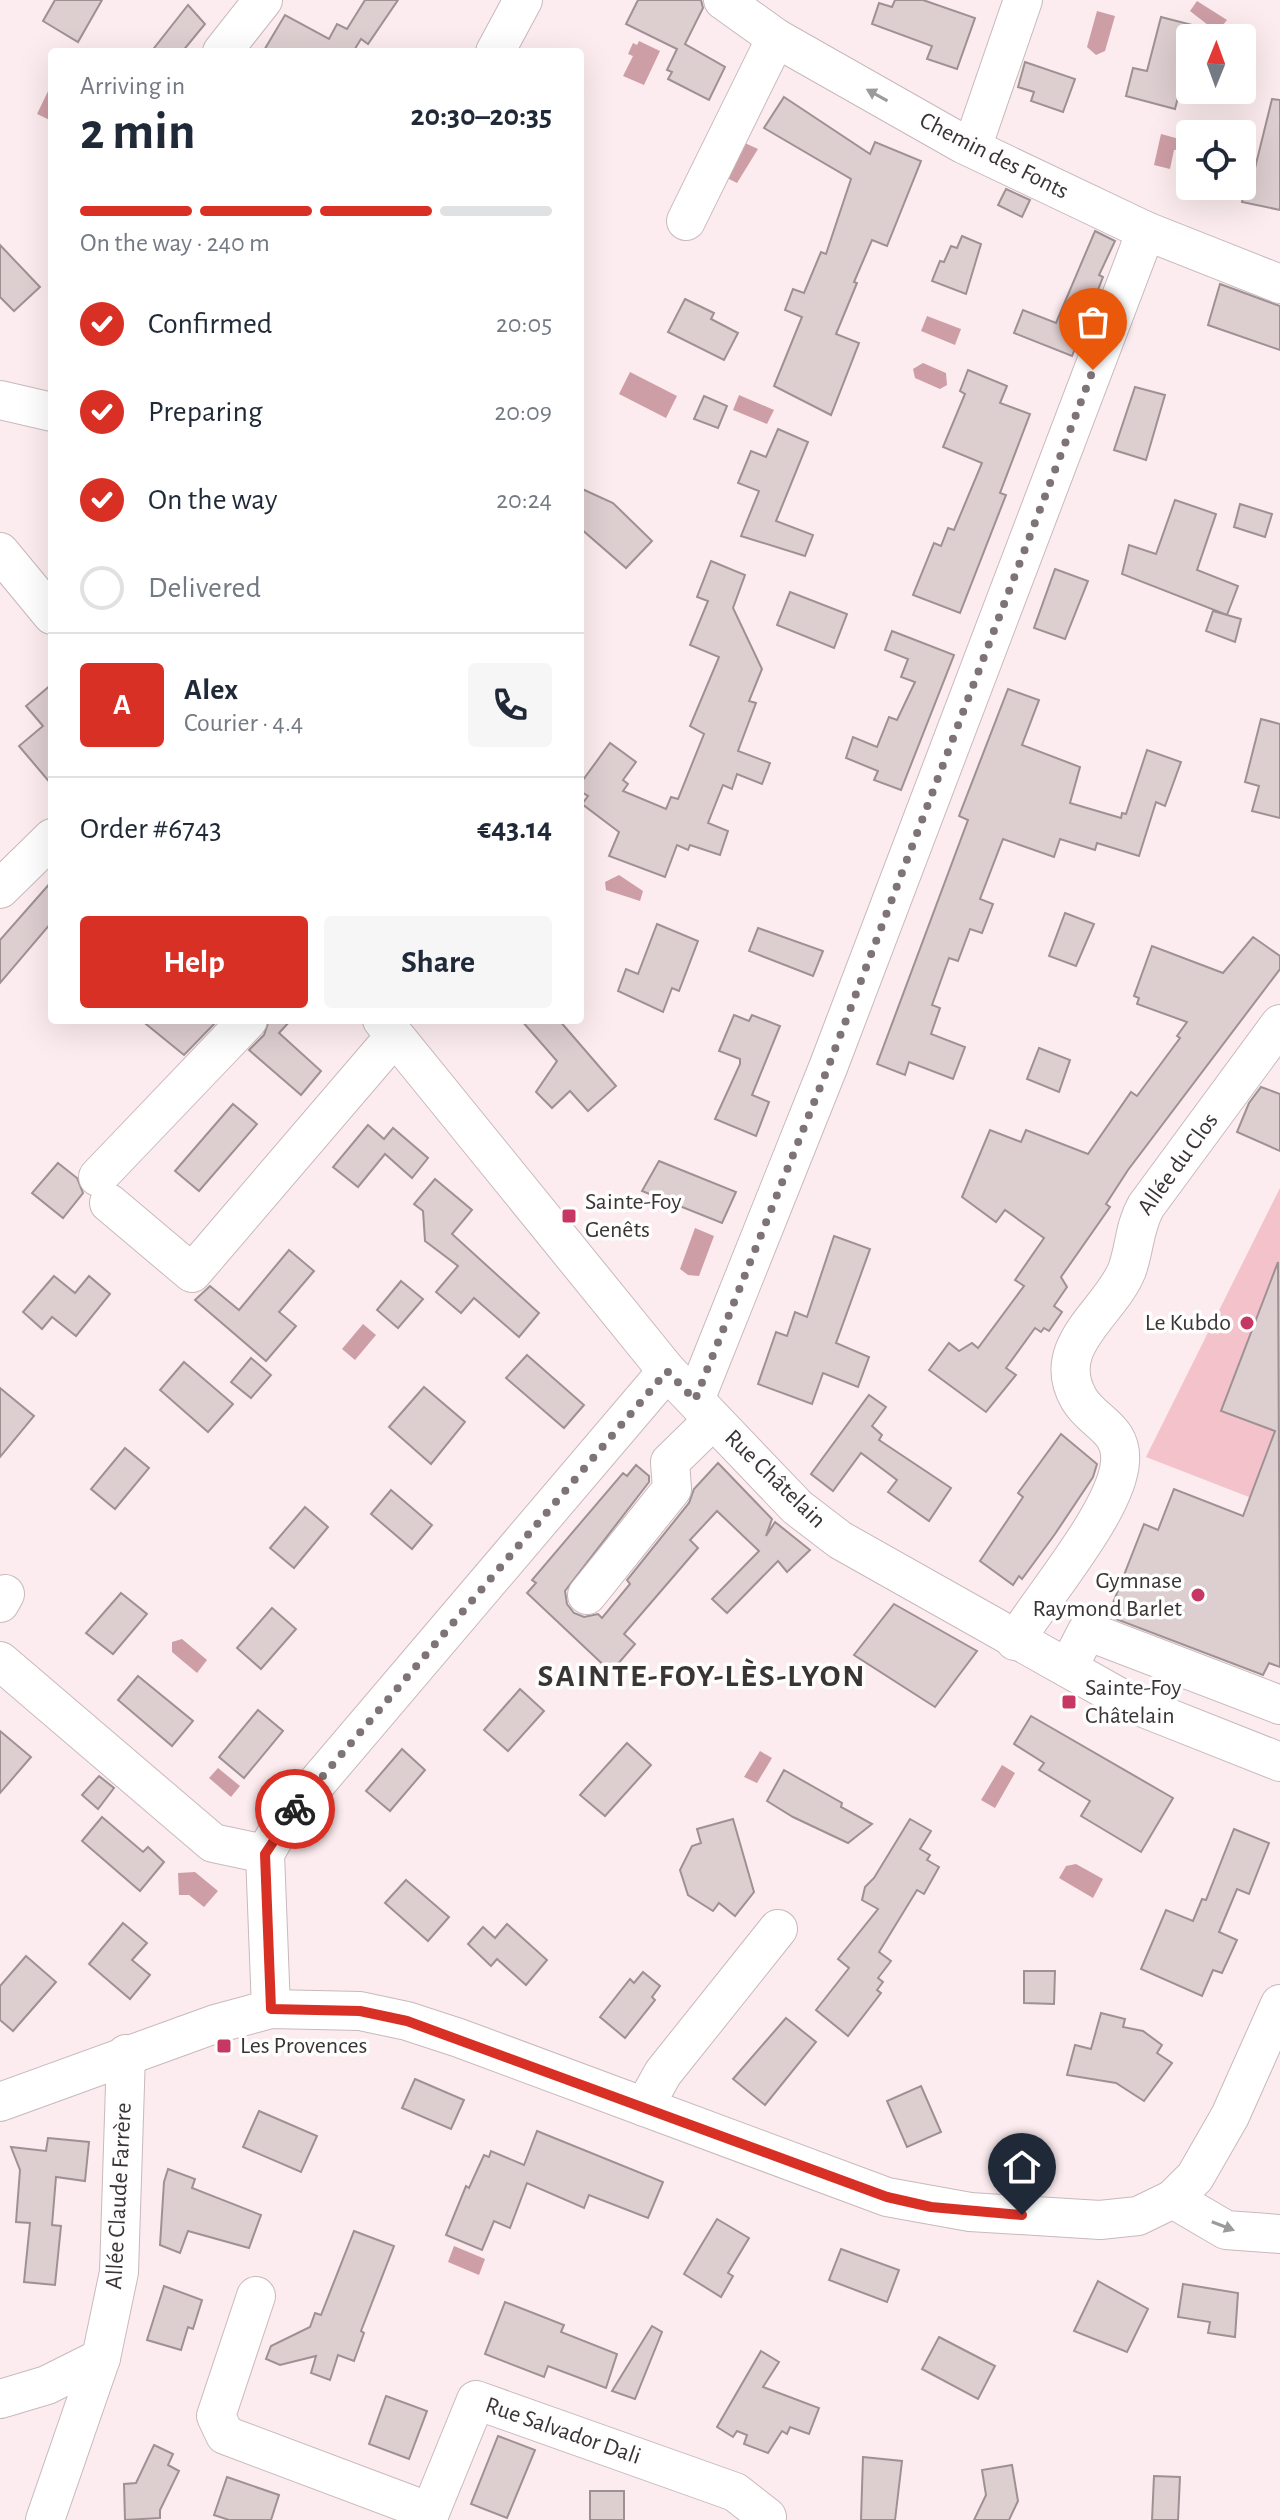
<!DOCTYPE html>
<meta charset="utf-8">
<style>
body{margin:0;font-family:"Alegreya Sans",sans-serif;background:#f6f6f7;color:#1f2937;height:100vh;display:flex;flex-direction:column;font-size:30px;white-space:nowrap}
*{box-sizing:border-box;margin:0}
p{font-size:26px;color:#747a83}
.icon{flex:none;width:44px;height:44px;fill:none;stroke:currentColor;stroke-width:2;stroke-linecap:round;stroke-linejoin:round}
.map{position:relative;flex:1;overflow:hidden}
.panel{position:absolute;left:48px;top:48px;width:536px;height:976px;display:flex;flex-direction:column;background:#fff;border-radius:8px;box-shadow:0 8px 32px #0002}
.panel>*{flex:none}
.needle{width:52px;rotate:1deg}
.buttons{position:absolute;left:1176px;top:24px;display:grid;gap:16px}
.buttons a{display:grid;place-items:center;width:80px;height:80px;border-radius:8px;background:#fff;box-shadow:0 8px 32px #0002;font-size:40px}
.pin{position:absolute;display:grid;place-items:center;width:68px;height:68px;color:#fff;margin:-82px -34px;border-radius:50% 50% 50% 0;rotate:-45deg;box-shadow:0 0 8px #0007}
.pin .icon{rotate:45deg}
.courier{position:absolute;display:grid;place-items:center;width:80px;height:80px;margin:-40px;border:6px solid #d93025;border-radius:50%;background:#fff;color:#222;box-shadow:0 2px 10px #0007}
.headline em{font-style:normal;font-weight:700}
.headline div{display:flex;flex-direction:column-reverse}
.headline{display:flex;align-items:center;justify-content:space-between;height:136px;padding:0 32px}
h1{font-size:52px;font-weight:700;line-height:60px}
.bar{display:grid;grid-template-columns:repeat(4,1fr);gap:12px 8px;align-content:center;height:96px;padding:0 32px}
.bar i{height:10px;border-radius:6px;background:#e0e1e3}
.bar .active{background:#d93025}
.bar p{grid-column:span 4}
.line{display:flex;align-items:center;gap:20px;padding:0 32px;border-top:2px solid #e0e1e3}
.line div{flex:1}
.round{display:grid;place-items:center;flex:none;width:84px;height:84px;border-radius:8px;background:#f6f6f7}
ol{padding:0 32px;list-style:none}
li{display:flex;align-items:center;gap:24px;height:88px}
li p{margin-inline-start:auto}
li .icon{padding:8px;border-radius:50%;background:#d93025;color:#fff;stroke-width:4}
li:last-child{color:#747a83}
li i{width:44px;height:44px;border:4px solid #e0e1e3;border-radius:50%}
.cta{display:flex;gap:16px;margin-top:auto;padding:16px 32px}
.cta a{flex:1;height:92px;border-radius:8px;background:#d93025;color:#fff;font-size:32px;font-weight:700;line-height:92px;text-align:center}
.cta a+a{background:#f6f6f7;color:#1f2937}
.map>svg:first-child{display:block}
.green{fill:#f3c2ca}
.water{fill:#ce9ea6}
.building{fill:#ddced0;stroke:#9f9193;stroke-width:2}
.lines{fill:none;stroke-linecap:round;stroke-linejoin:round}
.minor-casing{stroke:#c8b9bc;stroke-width:40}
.minor{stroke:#fff;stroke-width:38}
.oneway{fill:#9c9a9a}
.done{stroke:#7e7476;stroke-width:8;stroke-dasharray:0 14.4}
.route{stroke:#d93025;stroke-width:10}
.poi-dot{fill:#c63863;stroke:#fefefe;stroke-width:3}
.labels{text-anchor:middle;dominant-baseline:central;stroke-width:7;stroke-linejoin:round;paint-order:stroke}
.street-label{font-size:24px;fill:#3a3435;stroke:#fefefe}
.poi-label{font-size:24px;fill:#3a3435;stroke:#fefefe;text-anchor:start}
.district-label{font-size:32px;font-weight:bold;letter-spacing:2px;fill:#3a3435;stroke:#fefefe}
</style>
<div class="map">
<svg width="1280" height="2520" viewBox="0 0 1280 2520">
<rect width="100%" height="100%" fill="#fcecef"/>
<!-- green -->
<polygon class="green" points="1280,1188 1280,1514 1248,1502 1249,1497 1146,1457"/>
<!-- water -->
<g class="water">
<polygon points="1197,1 1227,20 1217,32 1190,11"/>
<polygon points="1097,11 1115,16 1105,51 1096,55 1087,47"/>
<polygon points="639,41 660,51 644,85 623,76 633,56 628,54 633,43 637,45"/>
<polygon points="51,85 52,85 52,121 37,114"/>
<polygon points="1161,134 1183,140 1181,149 1174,150 1170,169 1154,165"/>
<polygon points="736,139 758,149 737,183 719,174"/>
<polygon points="927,316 961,329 955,345 921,331"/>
<polygon points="923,363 946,373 947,385 940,389 915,378 913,369"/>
<polygon points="630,372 677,396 666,418 619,394"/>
<polygon points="739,395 774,410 767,424 733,410"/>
<polygon points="619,875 643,891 640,901 606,890 605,882"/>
<polygon points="695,1228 714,1236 699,1276 688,1275 680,1269"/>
<polygon points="363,1324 376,1335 355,1360 342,1349"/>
<polygon points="182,1639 207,1660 197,1673 172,1652 172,1642"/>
<polygon points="760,1751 772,1758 757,1783 744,1777"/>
<polygon points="1002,1765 1015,1773 995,1808 981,1800"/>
<polygon points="218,1768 240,1786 231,1797 209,1778"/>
<polygon points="1076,1864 1103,1879 1093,1898 1059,1878 1066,1866"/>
<polygon points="195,1872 218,1891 204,1907 189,1895 179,1895 178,1873"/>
<polygon points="454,2246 485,2259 479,2275 448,2262"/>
</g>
<!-- building -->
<g class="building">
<polygon points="55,0 102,0 78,42 43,21"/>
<polygon points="365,0 398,0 368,44 361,39 353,52 263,52 285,15 329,39 337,24 347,29"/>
<polygon points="638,0 701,0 703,8 685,44 725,67 709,100 668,79 672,72 667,70 677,49 626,24"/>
<polygon points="895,0 923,0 975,18 957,69 927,59 932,46 872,24 879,3 892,7"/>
<polygon points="188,5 205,24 182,52 151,52"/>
<polygon points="1161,17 1196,26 1175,109 1126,96 1133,68 1147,71"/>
<polygon points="1025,62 1075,79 1063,112 1031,101 1034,92 1018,87"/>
<polygon points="784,97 870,154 875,142 921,161 887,246 872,240 854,282 857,283 836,334 859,343 831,415 774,386 802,317 785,310 793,289 804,293 821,252 826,254 851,179 764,128"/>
<polygon points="1272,99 1280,100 1280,210 1242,202 1250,167 1255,168"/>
<polygon points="1006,189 1030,200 1022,217 998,205"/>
<polygon points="1095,231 1115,241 1099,275 1103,277 1072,356 1014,333 1023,310 1056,323"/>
<polygon points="962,236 981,244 966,294 932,281 940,261 944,262 951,246 957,248"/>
<polygon points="0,245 40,287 14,311 0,297"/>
<polygon points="1220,284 1280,306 1280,350 1208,325"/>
<polygon points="685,299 714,313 711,319 738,333 724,360 668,332"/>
<polygon points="968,370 1007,386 1000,403 1030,414 1000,493 1006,495 960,613 913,595 934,543 941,546 948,528 954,530 982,463 943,447 965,394 960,391"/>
<polygon points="1135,387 1165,395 1146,460 1114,450"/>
<polygon points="704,396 727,406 718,428 694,419"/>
<polygon points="778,429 808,442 776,521 813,535 805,556 741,536 759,491 738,483 751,451 766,457"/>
<polygon points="580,488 613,503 652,541 626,568 580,528"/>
<polygon points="1175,500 1216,514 1197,570 1238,586 1227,615 1122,574 1129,545 1156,554"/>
<polygon points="1240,504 1272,514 1265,537 1234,527"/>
<polygon points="711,561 745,575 733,608 762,669 749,701 756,703 738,751 770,763 762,784 737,774 732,789 723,785 708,823 728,831 720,855 690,845 688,850 677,845 665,877 609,856 619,832 582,804 588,796 580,791 580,784 610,743 636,762 623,780 628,784 623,791 666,809 671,797 678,799 704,734 690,726 719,657 690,645 708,601 697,597"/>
<polygon points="1055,569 1088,581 1065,639 1034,628"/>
<polygon points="790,592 847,614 834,648 777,625"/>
<polygon points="1213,611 1241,619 1235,642 1206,631"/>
<polygon points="892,631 954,655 901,790 874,780 878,771 846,758 853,737 877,747 889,717 897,720 915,682 901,677 908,659 885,650"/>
<polygon points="52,684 52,785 19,746 43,726 26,706"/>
<polygon points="1008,689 1039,700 1022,745 1080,767 1070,803 1121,818 1122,813 1126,814 1147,750 1181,762 1165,806 1156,802 1139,856 1097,843 1095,850 1060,839 1054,857 1003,839 980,899 993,904 982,933 970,929 958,961 949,958 932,1005 940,1008 931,1034 965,1047 953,1079 909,1062 905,1075 877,1064 968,820 959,816"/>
<polygon points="1261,719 1280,724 1280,818 1252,811 1259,786 1245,782"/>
<polygon points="52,881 52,922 0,983 0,940"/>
<polygon points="1065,913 1094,924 1076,966 1049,956"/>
<polygon points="657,924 698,941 679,991 672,988 663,1012 618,991 626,969 638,974"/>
<polygon points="758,928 823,951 813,976 749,951"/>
<polygon points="1253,937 1280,956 1280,969 1128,1170 1106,1204 1110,1207 1061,1277 1067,1287 1054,1306 1062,1312 1049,1331 1044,1328 1041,1332 1035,1328 1006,1368 1016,1375 986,1412 929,1370 949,1343 959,1351 972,1343 978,1348 1024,1286 1015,1280 1044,1238 1005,1210 996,1222 962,1197 990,1130 1021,1142 1026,1130 1088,1154 1131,1092 1137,1096 1180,1038 1177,1036 1187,1022 1137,1004 1139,998 1134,996 1152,946 1223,973"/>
<polygon points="734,1015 749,1021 752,1015 780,1026 752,1095 769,1102 756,1136 715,1119 740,1064 740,1059 719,1051"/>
<polygon points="141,1020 218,1020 184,1055"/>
<polygon points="269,1020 291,1020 279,1033 321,1071 301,1095 249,1050 264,1035"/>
<polygon points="521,1020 559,1020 616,1086 588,1111 570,1091 552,1108 536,1092 557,1061"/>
<polygon points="1039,1048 1070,1060 1059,1092 1027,1079"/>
<polygon points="1261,1087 1280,1094 1280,1151 1237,1132 1249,1103"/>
<polygon points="233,1104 257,1124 199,1191 175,1171"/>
<polygon points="368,1125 384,1139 393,1128 428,1158 412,1178 385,1154 358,1187 333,1167"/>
<polygon points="659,1161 736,1192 722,1223 642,1191"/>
<polygon points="58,1163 77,1178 83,1193 63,1218 32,1193"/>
<polygon points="435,1179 472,1210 452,1234 539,1313 519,1337 474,1298 461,1313 436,1292 458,1266 425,1241 423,1211 414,1204"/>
<polygon points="834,1236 870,1249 836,1343 869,1357 858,1387 823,1373 812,1404 758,1384 776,1332 787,1336 795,1312 807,1317"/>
<polygon points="289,1250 314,1271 279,1312 296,1326 266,1361 195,1300 210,1286 239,1310"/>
<polygon points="1278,1262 1280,1667 1269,1663 1263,1675 1108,1616 1144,1524 1158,1530 1174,1489 1243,1516 1275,1431 1221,1411"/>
<polygon points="54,1276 75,1293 89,1276 110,1294 76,1336 52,1317 42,1329 23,1312"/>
<polygon points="401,1281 423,1299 398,1328 377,1310"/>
<polygon points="527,1355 584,1405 564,1428 506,1378"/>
<polygon points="251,1358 271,1375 251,1398 231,1382"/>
<polygon points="184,1362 233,1404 208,1432 160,1390"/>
<polygon points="424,1387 465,1422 431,1464 389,1427"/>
<polygon points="0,1388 34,1416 0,1457"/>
<polygon points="869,1395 886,1407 872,1426 882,1435 879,1440 951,1488 929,1521 888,1492 897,1480 861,1453 833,1491 811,1474"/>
<polygon points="1061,1434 1097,1464 1093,1477 1055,1534 1022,1579 1019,1576 1013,1585 980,1561 1023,1497 1018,1493"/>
<polygon points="125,1448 149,1468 115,1509 91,1489"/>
<polygon points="718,1463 772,1519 766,1536 775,1522 810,1550 787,1572 778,1561 727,1613 712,1599 759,1551 717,1511 690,1540 698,1548 624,1634 635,1644 611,1672 527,1593 536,1583 532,1580 623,1473 627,1476 636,1465 649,1476 649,1482 565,1591 567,1604 574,1613 584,1617 598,1614 602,1618 630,1584 627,1580 689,1503 694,1489"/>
<polygon points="391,1490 432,1525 412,1549 371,1514"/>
<polygon points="305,1507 328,1527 294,1568 270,1548"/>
<polygon points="121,1593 147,1614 113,1654 86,1633"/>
<polygon points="894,1604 977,1651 935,1707 854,1655"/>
<polygon points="272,1608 296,1629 261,1669 237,1648"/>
<polygon points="138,1676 193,1721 172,1746 118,1700"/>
<polygon points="520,1689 544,1711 508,1751 484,1730"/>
<polygon points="258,1710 283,1731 244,1778 219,1757"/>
<polygon points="1031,1716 1173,1798 1141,1852 1081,1816 1090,1801 1039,1770 1044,1763 1014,1744"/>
<polygon points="0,1731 31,1757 0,1793"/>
<polygon points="627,1743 651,1765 605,1816 580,1795"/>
<polygon points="402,1749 425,1770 390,1811 366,1791"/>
<polygon points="784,1770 842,1803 841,1807 872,1824 848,1843 793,1817 767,1801"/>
<polygon points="99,1776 114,1788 98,1809 82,1795"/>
<polygon points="102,1817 143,1852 148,1847 164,1862 140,1891 82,1841"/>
<polygon points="733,1819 754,1892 735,1916 719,1903 713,1911 688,1895 680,1870 692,1846 701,1843 697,1829"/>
<polygon points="910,1819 931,1831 920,1849 930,1855 927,1860 939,1867 924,1894 917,1890 879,1952 891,1961 878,1978 883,1982 877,1990 881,1993 848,2036 816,2010 849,1968 838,1959 878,1909 862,1900 865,1887 874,1878"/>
<polygon points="1234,1829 1269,1843 1249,1894 1237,1889 1219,1932 1237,1940 1222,1973 1213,1970 1202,1996 1141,1969 1166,1910 1193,1921 1202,1899 1206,1900"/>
<polygon points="406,1880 449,1917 428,1941 385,1903"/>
<polygon points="123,1923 147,1943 132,1960 150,1975 130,1999 89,1964"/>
<polygon points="507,1924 547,1960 526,1985 497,1959 491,1966 468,1944 483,1927 495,1938"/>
<polygon points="26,1956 56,1982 13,2031 0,2020 0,1986"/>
<polygon points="1024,1971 1055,1971 1054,2004 1024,2003"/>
<polygon points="643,1972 660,1986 652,1997 655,2000 625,2038 600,2017 630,1979 634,1983"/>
<polygon points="1101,2013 1125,2019 1123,2027 1143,2031 1162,2045 1157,2053 1172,2063 1144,2101 1116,2083 1067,2075 1075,2045 1091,2049"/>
<polygon points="786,2018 816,2042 765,2105 733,2079"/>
<polygon points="415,2079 464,2100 451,2129 402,2108"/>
<polygon points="921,2086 941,2132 907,2147 887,2101"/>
<polygon points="259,2111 317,2136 301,2172 243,2147"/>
<polygon points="537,2131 663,2182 648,2218 589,2195 584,2208 527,2183 510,2228 494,2221 482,2250 446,2235 466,2186 469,2188 484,2155 489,2157 491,2151 524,2165"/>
<polygon points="48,2138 89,2142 85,2181 56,2177 52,2225 61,2226 55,2285 24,2282 30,2223 16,2222 20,2170 11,2147 46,2151"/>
<polygon points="168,2169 195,2179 192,2188 261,2215 249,2248 188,2231 180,2253 160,2245 164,2182"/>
<polygon points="717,2219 749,2238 728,2273 733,2276 721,2297 684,2274"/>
<polygon points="354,2231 394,2246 361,2331 364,2333 354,2361 338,2355 330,2380 311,2373 316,2356 280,2365 266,2359 271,2346 310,2327 315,2313 321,2315"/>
<polygon points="841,2249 899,2270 887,2302 829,2280"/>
<polygon points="1098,2281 1148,2309 1127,2352 1074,2331"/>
<polygon points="1183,2284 1238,2293 1235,2337 1208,2333 1210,2322 1178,2317"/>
<polygon points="164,2286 202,2300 193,2329 188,2327 181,2350 147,2340"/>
<polygon points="505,2302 564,2325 561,2332 617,2354 606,2388 548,2366 544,2377 485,2354"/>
<polygon points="652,2326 662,2332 635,2399 612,2391"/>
<polygon points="939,2337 995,2366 978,2399 922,2369"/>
<polygon points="761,2351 779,2362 763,2387 819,2408 809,2434 790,2427 787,2434 782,2431 768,2453 744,2444 747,2435 737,2431 733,2437 717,2427"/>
<polygon points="386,2396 427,2411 409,2459 369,2444"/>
<polygon points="498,2436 535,2450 507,2518 471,2504"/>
<polygon points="154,2445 173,2454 168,2465 179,2471 160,2510 160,2518 125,2520 124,2484 136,2483"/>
<polygon points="863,2457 902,2461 895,2520 861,2520"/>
<polygon points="1012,2465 1018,2501 1009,2520 974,2520 986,2495 982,2470"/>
<polygon points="1154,2476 1180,2477 1178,2520 1152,2520"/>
<polygon points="227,2477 279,2495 271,2520 229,2520 214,2515"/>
<rect x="590" y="2491" width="34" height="29"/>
</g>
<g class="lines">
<defs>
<g id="minor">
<polyline points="723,0 776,38 963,144 1146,231 1280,284"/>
<polyline points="222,52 263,0"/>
<polyline points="495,52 523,0"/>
<polyline points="972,148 1023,0"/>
<polyline points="686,221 776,38"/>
<polyline points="0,400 52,412"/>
<polyline points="0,552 52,615"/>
<polyline points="0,889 52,838"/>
<polyline points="382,1020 667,1371 797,1507 840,1540 1126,1701 1280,1762"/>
<polyline points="98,1177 248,1020"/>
<polyline points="109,1203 192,1273 394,1037"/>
<polyline points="695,1400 829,1065 1146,231"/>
<polyline points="587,1595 672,1489 670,1462 713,1420"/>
<polyline points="0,1603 5,1594"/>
<path d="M1015,1641C1042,1597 1117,1510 1120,1462C1123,1428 1093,1423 1079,1399C1048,1346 1110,1313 1127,1270C1135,1248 1134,1227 1146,1206L1280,1024"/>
<polyline points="0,1661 213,1843 265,1854"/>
<polyline points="1068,1668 1087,1631 1280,1705"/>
<polyline points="271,2009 265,1854 282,1824 667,1371"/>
<polyline points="0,2102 215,2024 271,2009 360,2011 407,2021 459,2038 887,2197 970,2212 1100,2220 1138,2216 1173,2199 1195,2177 1230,2116 1280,2004"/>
<polyline points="644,2107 663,2073 778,1929"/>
<polyline points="1173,2199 1226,2230 1280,2234"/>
<polyline points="256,2296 216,2416 225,2435 430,2512"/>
<polyline points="0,2399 47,2385 101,2358"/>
<polyline points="45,2520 101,2358 119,2272 126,2054"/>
<polyline points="427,2520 476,2400 735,2492 767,2517"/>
</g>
</defs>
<!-- minor casing -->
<use href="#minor" class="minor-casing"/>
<!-- minor -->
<use href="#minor" class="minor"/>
</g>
<!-- one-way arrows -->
<defs><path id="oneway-solid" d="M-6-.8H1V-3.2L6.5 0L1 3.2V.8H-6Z" transform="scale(2)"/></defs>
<g class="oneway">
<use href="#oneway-solid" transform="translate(877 95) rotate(-151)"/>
<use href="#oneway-solid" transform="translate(1223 2226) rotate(21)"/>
</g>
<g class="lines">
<!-- done -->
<polyline class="done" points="295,1809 667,1371 695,1400 829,1065 1093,370"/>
<!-- route -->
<polyline class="route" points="295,1809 265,1854 271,2009 360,2011 407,2021 887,2197 931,2207 1022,2215"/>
</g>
<!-- markers -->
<g class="poi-dot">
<rect x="561" y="1208" width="16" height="16" rx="4"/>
<circle cx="1247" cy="1323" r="8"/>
<circle cx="1198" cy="1595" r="8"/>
<rect x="1061" y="1694" width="16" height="16" rx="4"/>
<rect x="216" y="2038" width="16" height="16" rx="4"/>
</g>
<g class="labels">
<!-- street labels -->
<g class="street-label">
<text transform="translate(994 156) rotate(27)">Chemin des Fonts</text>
<text transform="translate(1178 1164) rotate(-54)">Allée du Clos</text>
<text transform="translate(775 1479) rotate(44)">Rue Châtelain</text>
<text transform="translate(119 2196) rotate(-87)">Allée Claude Farrère</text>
<text transform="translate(563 2431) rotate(19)">Rue Salvador Dali</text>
</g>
<!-- poi labels -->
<g class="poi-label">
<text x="585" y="1202">Sainte-Foy<tspan x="585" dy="28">Genêts</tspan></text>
<text x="1231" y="1323" text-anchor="end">Le Kubdo</text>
<text x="1182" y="1581" text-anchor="end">Gymnase<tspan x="1182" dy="28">Raymond Barlet</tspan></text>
<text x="1085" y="1688">Sainte-Foy<tspan x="1085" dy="28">Châtelain</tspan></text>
<text x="240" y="2046">Les Provences</text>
</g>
<!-- district labels -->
<g class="district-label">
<text x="702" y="1676">SAINTE-FOY-LÈS-LYON</text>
</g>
</g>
</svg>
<div class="buttons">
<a><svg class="needle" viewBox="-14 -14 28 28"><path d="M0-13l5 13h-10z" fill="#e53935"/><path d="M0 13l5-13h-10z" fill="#747a83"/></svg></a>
<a><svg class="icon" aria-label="locate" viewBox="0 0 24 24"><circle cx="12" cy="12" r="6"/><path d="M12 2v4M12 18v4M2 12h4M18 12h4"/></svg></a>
</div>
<div class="pin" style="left:1093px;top:370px;background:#ea580c"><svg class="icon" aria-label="bag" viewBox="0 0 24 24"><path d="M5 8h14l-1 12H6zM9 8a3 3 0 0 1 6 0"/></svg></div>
<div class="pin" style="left:1022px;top:2215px;background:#1f2937"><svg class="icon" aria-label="home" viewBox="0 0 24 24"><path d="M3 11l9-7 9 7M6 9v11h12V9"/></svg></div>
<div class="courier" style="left:295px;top:1809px"><svg class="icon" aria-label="bike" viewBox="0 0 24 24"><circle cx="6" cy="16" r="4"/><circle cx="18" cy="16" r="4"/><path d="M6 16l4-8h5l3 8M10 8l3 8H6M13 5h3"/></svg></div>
<section class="panel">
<div class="headline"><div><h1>2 min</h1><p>Arriving in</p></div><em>20:30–20:35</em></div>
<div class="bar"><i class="active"></i><i class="active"></i><i class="active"></i><i></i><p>On the way · 240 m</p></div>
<ol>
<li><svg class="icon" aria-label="check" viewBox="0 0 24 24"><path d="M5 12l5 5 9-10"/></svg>Confirmed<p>20:05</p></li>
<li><svg class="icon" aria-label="check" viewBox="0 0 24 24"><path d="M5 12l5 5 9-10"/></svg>Preparing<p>20:09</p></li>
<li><svg class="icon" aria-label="check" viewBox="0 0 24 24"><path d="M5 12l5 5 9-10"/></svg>On the way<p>20:24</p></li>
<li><i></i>Delivered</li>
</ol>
<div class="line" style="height:144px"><b class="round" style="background:#d93025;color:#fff">A</b><div><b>Alex</b><p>Courier · 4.4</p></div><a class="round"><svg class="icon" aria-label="phone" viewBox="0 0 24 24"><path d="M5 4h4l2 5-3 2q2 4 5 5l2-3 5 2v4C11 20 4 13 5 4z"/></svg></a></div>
<div class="line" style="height:104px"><div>Order #6743</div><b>€43.14</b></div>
<div class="cta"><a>Help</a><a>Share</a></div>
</section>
</div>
